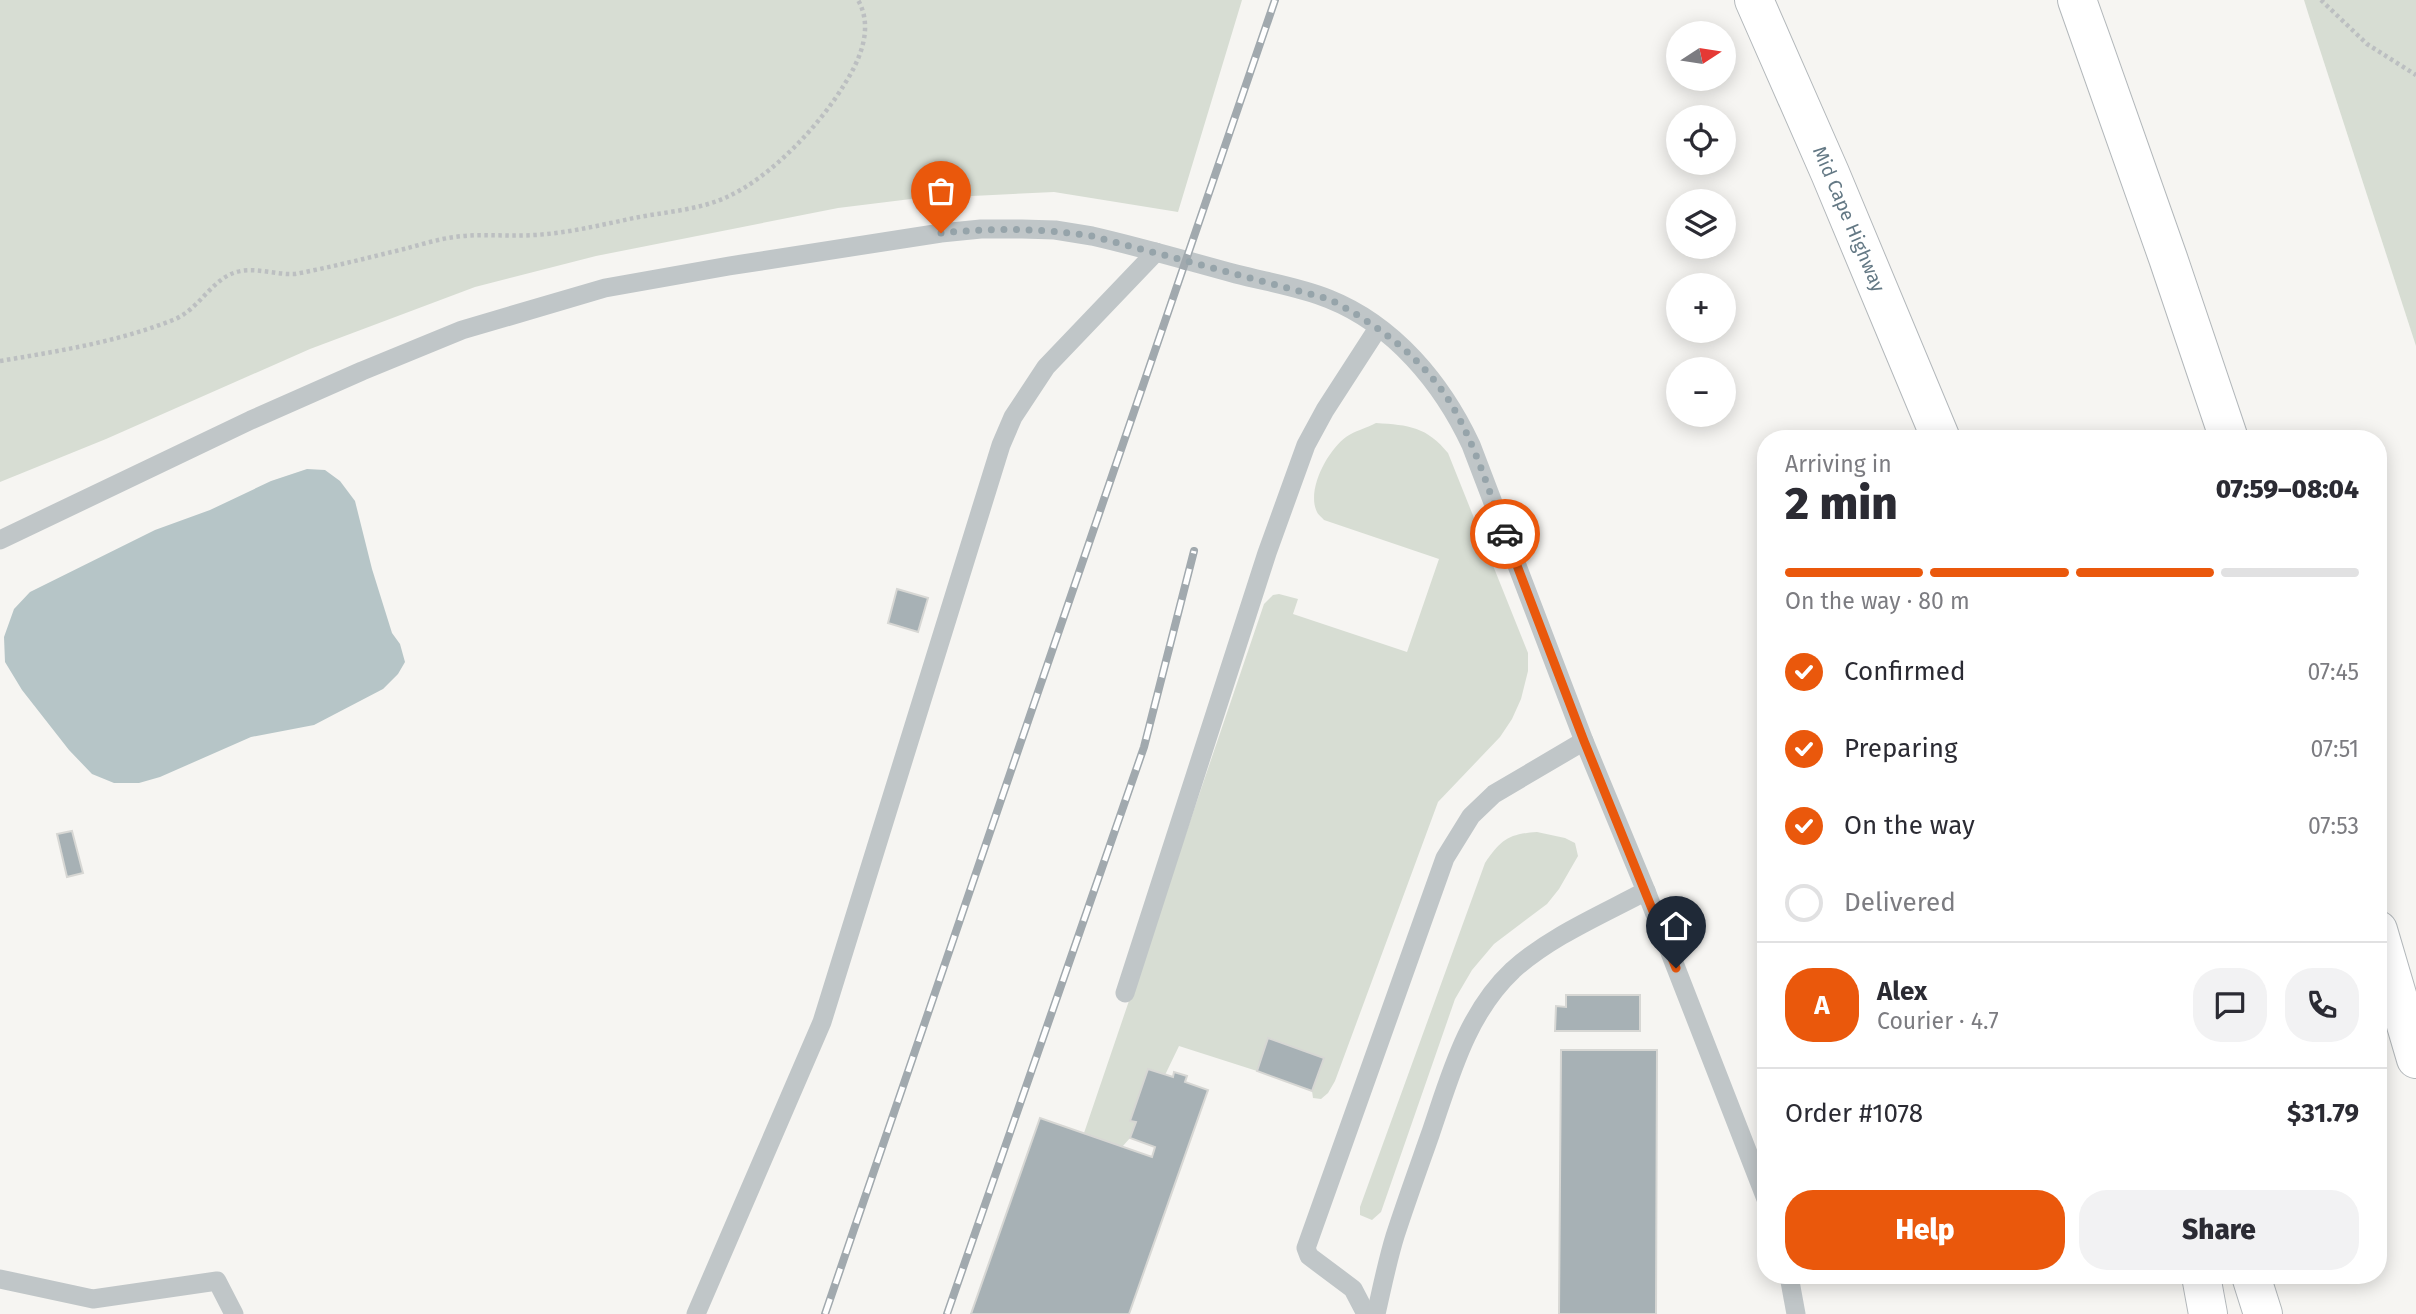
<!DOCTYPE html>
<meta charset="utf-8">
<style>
body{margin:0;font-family:"Fira Sans",sans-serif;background:#f2f2f3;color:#2b2b33;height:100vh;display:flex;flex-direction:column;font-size:26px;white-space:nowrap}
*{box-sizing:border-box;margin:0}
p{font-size:23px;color:#7c7c81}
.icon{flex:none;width:38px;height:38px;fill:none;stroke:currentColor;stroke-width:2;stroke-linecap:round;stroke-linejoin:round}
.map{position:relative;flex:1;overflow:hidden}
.side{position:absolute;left:1757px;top:430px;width:630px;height:854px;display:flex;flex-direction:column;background:#fff;border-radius:28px;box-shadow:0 4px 18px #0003}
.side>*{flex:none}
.needle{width:46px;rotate:78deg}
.buttons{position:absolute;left:1666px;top:21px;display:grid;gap:14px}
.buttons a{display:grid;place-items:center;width:70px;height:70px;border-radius:50%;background:#fff;box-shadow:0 4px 18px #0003;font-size:35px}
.pin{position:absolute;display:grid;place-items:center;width:60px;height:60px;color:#fff;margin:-72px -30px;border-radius:50% 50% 50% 0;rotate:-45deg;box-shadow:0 0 7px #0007}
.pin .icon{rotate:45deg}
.courier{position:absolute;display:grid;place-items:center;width:70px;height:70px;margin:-35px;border:5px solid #ea580c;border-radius:50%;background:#fff;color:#222;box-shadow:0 2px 9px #0007}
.head em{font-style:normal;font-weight:800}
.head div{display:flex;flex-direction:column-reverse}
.head{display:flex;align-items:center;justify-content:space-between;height:119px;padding:0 28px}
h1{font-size:46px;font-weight:800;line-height:52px}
.bar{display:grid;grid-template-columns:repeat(4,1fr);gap:10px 7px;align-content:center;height:84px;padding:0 28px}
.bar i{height:9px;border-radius:5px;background:#e1e1e2}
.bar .current{background:#ea580c}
.bar p{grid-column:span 4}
.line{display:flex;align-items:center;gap:18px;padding:0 28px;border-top:2px solid #e1e1e2}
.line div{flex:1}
.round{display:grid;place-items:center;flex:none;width:74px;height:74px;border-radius:28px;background:#f2f2f3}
ol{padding:0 28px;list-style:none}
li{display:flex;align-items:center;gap:21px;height:77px}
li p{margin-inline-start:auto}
li .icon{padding:7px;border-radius:50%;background:#ea580c;color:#fff;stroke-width:4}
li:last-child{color:#7c7c81}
li i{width:38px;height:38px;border:4px solid #e1e1e2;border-radius:50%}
.action{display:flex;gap:14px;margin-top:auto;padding:14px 28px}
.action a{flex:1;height:80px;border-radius:28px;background:#ea580c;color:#fff;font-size:28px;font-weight:800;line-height:80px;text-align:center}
.action a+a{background:#f2f2f3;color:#2b2b33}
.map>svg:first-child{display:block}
.green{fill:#d7ddd3}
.water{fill:#b6c5c7}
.building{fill:#a7b1b5;stroke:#d7d7d4;stroke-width:2}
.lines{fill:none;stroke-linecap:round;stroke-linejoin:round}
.motorway-casing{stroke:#b3b8bb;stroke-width:40}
.path{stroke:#bcbfc1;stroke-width:4.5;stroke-dasharray:3.5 3.5;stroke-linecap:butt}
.service{stroke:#c0c6c8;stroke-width:19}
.motorway{stroke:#fff;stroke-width:38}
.rail-casing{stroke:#a1a9ae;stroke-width:8}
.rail{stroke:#fff;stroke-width:5;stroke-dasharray:16;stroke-linecap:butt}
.done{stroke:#96a4aa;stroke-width:7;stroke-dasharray:0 12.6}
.route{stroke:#ea580c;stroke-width:9}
.labels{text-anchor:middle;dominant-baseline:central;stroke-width:7;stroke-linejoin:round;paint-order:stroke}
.street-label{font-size:19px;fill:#637884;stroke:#fff}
</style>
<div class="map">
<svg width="2416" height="1314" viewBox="0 0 2416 1314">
<rect width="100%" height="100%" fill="#f6f5f2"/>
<!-- green -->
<g class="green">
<polygon points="0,0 1242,0 1178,212 1054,192 911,199 838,208 596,256 475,287 310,349 106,439 0,482"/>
<polygon points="2304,0 2416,0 2416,346 2309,16"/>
<path d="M1376,423C1409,425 1427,427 1448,453L1528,653V671L1521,699L1512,719L1500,737L1438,802L1335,1081L1328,1093L1321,1099L1313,1098L1312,1091L1324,1058L1269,1038L1257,1071L1179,1046L1165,1075L1148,1069L1130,1120L1136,1122L1130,1138L1122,1147L1084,1133L1264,604L1273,595L1279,594L1298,599L1293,614L1407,652L1439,559L1324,520C1322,517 1318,515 1317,512C1306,490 1328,450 1346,437C1354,431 1367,428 1376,423Z"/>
<path d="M1537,832L1565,838L1575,843L1578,856L1559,889L1547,904L1494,944L1472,970L1455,999L1381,1212L1372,1220L1360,1215V1207L1485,863C1501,840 1508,834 1537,832Z"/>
</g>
<!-- water -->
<polygon class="water" points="307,469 325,470 340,481 355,501 372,569 392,633 400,644 405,662 398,674 383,689 314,725 251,737 160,777 139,783 114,783 92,774 69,750 22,690 5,662 4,637 14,609 30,592 155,530 210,510 271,481"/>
<!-- building -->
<g class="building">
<polygon points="897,589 928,598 918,632 888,623"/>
<polygon points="72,831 83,873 67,877 57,834"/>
<polygon points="1566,995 1640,995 1640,1031 1555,1031 1556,1006 1566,1007"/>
<polygon points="1268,1038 1324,1058 1312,1091 1257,1071"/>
<polygon points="1561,1050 1657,1050 1656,1314 1559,1314"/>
<polygon points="1148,1069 1173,1077 1174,1072 1187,1076 1185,1082 1208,1090 1129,1314 971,1314 1040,1118 1152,1157 1155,1147 1130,1138 1136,1122 1130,1121"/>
</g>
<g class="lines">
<defs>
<g id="motorway">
<polyline points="1754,0 1830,173 1941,439"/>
<polyline points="2077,0 2168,258 2229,439"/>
<polyline points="2378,930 2416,1059"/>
<polyline points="2201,1276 2208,1314"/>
<polyline points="2251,1276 2263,1314"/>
</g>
</defs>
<!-- motorway casing -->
<use href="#motorway" class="motorway-casing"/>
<!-- path -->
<g class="path">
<polyline points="2321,0 2367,44 2416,75"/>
<path d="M0,361C59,351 117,342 173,320C201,309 212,276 241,271C258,268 278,275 295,274C332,267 367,258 404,249C420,245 438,239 455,237C482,233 508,237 535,235C568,233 601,225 634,218C664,212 699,210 727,197C771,177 819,126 844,85C860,60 874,28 858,0"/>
</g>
<!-- service -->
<g class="service">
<path d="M0,540L251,420L362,371L462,330L605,288L729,266L941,233L981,229H1022L1055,230L1092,236C1140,247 1188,261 1236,274C1267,282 1300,287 1329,299C1394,325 1442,383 1471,445L1584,741L1646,891L1766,1199"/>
<polyline points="1125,993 1267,553 1306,445 1325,410 1378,328"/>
<polyline points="1789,1276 1796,1314"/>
<polyline points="0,1279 93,1299 217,1281 234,1314"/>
<polyline points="696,1314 822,1022 1001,445 1013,417 1046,367 1156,252"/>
<polyline points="1366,1314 1353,1289 1309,1256 1306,1248 1445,858 1471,816 1494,794 1584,741"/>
<path d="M1376,1314C1382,1288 1387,1262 1395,1236C1406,1202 1418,1169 1430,1135C1450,1077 1466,1014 1513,970C1551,936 1601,915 1646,891"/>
</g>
<!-- motorway -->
<use href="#motorway" class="motorway"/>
<defs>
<g id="rail">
<polyline points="825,1314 1275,0"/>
<polyline points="947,1314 1144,747 1194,551"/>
</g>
</defs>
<!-- rail casing -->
<use href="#rail" class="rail-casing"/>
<!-- rail -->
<use href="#rail" class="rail"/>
</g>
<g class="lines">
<!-- done -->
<path class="done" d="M941,233C992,228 1041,228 1092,236L1329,299C1375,323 1419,355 1448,399C1474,440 1488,489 1505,534"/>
<!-- route -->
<polyline class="route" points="1505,534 1584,741 1676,968"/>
</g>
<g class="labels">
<!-- street labels -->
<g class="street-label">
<text transform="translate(1849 219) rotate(67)">Mid Cape Highway</text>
</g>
</g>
</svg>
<div class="buttons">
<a><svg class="needle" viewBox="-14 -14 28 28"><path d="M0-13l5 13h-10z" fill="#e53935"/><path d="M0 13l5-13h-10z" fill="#7c7c81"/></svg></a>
<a><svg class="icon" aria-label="locate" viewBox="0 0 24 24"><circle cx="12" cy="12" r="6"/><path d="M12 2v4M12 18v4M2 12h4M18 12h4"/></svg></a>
<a><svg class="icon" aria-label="layers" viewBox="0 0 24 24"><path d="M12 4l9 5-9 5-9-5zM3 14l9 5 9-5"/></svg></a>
<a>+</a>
<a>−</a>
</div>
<div class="pin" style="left:941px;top:233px;background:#ea580c"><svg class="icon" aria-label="bag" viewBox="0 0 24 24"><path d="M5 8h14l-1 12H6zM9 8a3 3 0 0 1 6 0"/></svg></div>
<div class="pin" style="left:1676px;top:968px;background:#1f2937"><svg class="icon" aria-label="home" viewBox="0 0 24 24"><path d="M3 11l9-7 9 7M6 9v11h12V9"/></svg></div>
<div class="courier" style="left:1505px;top:534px"><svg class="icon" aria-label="car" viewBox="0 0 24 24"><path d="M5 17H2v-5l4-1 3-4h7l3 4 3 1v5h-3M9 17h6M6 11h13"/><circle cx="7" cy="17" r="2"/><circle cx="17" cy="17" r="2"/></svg></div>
<section class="side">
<div class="head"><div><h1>2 min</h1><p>Arriving in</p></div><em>07:59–08:04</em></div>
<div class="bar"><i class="current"></i><i class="current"></i><i class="current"></i><i></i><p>On the way · 80 m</p></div>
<ol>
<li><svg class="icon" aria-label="check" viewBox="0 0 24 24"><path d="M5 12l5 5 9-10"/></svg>Confirmed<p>07:45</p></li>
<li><svg class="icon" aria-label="check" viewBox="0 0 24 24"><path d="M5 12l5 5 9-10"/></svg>Preparing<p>07:51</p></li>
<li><svg class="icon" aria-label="check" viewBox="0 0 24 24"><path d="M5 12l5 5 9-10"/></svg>On the way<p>07:53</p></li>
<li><i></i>Delivered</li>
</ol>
<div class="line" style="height:126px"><b class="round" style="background:#ea580c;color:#fff">A</b><div><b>Alex</b><p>Courier · 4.7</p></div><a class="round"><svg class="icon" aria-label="chat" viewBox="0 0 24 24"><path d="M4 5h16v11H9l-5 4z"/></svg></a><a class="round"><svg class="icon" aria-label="phone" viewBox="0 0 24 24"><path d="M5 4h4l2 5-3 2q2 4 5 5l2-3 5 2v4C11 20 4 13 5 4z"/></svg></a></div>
<div class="line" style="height:91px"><div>Order #1078</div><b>$31.79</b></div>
<div class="action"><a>Help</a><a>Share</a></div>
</section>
</div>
